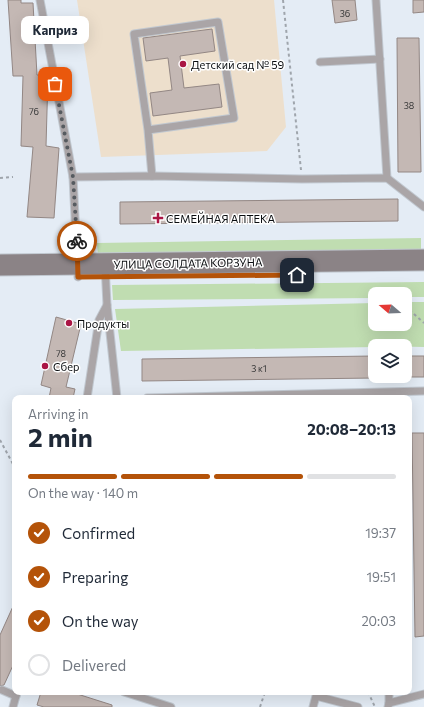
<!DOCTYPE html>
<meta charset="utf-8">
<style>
body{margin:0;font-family:Commissioner,sans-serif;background:#f2f2f3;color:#1f2937;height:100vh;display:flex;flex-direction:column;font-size:15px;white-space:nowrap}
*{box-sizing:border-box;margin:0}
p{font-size:13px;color:#747a83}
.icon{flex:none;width:22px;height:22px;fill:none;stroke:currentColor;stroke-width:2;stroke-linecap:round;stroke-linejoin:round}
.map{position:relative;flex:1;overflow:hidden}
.side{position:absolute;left:12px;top:395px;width:400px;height:300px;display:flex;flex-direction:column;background:#fff;border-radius:8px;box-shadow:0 4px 16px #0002}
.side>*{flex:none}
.needle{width:26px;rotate:289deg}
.fabs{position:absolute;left:368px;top:287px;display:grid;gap:8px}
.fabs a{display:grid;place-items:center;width:44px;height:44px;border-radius:8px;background:#fff;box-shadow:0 4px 16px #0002;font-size:20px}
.pin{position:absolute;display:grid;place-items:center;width:34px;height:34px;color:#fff;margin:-17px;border-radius:8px;box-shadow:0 2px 6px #0006}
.courier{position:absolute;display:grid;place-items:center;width:40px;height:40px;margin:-20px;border:3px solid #b45309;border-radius:50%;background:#fff;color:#222;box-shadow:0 1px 5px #0007}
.bubble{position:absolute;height:28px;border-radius:8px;background:#fff;box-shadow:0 4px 16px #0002;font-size:13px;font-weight:700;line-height:28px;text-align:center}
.head em{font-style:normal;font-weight:700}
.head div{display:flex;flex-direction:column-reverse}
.head{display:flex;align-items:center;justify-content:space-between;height:68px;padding:0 16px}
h1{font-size:26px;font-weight:700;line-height:30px}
.bar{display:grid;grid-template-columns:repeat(4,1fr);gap:6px 4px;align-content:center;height:48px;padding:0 16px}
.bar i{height:5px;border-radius:3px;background:#e0e1e3}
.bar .current{background:#b45309}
.bar p{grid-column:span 4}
ol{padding:0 16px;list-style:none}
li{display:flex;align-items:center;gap:12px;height:44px}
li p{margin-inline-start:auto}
li .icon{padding:4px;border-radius:50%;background:#b45309;color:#fff;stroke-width:4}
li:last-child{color:#747a83}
li i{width:22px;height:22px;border:2px solid #e0e1e3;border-radius:50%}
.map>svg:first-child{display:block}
.education{fill:#eddfcc}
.green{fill:#c0ddb1}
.building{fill:#c4b8b4;stroke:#938784}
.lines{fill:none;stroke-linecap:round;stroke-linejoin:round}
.lane-casing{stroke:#c1c8d0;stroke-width:9}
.secondary-casing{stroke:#c1c8d0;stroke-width:23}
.path{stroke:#9fa5ac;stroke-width:2;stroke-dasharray:3 3;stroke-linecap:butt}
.lane{stroke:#aaa5a7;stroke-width:7}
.secondary{stroke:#8b8386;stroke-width:21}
.done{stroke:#565b60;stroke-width:4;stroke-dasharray:0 7.2}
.route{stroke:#b45309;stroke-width:5}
.poi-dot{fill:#aa1544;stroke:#fff;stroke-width:1.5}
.labels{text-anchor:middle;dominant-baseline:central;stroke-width:3;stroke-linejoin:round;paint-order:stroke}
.number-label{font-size:9px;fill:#383839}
.poi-label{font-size:11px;fill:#0a0d10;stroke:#fff;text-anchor:start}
.street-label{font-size:11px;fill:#0a0d10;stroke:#fff}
</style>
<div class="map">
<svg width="424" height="707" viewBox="0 0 424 707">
<rect width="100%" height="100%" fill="#e4ecf5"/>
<!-- education -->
<polygon class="education" points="77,0 274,0 286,127 267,151 101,157"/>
<!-- green -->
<g class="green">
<polygon points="421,238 421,252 98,256 97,243"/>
<polygon points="424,282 424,297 405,297 405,294 375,294 375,298 113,300 112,285"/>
<polygon points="405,302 424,302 424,347 375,346 375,347 121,351 115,309 375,303 375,324 405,324"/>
</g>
<!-- building -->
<g class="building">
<polygon points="8,0 21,0 21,3 33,3 37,75 48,76 46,146 59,148 54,218 27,217 33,147 21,146 23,76 13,76"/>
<polygon points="332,0 355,0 357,20 335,23"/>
<polygon points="413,0 424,0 424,12 413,13"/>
<polygon points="212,29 215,51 180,56 184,88 219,84 222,107 153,116 150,93 172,90 168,58 146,61 143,38"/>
<polygon points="397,38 419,38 421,172 398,172"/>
<polygon points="398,199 398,221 120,224 120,202"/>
<polygon points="56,317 81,324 66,387 75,389 73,398 49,398 51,388 41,385"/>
<polygon points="375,356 375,378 142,381 142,359"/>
<rect x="405" y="356" width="19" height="21"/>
<polygon points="412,433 424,433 424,636 415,637"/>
<polygon points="15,602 15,661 4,685 0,686 0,635"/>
<polygon points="41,692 71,692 112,705 112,707 44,707 37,705"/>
</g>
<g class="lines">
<defs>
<g id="lane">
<polyline points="40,0 73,177 78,277"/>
<polyline points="376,0 387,178"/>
<polyline points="320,62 380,59"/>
<polyline points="148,130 234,118 218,22 134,34 148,130 152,176"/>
<polyline points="73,177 152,176 302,179 387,178 424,207"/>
<polyline points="107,305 117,398"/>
<polyline points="87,398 99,320 107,305 105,265"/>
<polyline points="147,398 424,391"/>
<polyline points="2,690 16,696"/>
<polyline points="124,692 171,707"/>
<polyline points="389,703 389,692"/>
<polyline points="13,707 17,692"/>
<polyline points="313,707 316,696 358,707"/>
<polyline points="388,707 389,703 424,694"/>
</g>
<polyline id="secondary" points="0,265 424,260"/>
</defs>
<!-- lane casing -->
<use href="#lane" class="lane-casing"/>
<!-- secondary casing -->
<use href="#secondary" class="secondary-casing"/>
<!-- path -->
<g class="path">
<polyline points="283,0 301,170"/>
<polyline points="0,178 13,177"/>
<polyline points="405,306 424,323"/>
<polyline points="0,440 14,466"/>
<polyline points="368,692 375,707"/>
<polyline points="260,707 265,692"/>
</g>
<!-- lane -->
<use href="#lane" class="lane"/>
<!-- secondary -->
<use href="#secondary" class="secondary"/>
</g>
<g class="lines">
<!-- done -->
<polyline class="done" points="55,84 73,177 77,241"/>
<!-- route -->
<polyline class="route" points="77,241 78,277 297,275"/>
</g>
<!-- markers -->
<g class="poi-dot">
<circle cx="183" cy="64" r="4"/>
<path d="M156 212h4v4h4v4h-4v4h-4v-4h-4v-4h4z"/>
<circle cx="69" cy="323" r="4"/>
<circle cx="45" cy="366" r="4"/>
</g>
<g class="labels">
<!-- number labels -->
<g class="number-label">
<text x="345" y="13">36</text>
<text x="409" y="105">38</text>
<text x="34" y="111">76</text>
<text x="61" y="353">78</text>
<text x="259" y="368">3 к1</text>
</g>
<!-- poi labels -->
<g class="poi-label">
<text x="191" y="64">Детский сад № 59</text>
<text x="166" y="218">СЕМЕЙНАЯ АПТЕКА</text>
<text x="77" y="323">Продукты</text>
<text x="53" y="366">Сбер</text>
</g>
<!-- street labels -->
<g class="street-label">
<text transform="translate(188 263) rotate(-1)">УЛИЦА СОЛДАТА КОРЗУНА</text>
</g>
</g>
</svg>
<div class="fabs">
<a><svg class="needle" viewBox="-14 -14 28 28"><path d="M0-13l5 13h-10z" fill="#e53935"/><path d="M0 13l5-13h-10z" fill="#747a83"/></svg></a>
<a><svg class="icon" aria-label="layers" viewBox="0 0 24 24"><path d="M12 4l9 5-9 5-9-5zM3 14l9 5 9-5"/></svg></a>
</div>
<div class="pin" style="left:55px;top:84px;background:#ea580c"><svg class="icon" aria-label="bag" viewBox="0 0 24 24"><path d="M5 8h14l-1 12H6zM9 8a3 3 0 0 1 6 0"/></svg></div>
<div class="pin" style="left:297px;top:275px;background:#1f2937"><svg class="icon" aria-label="home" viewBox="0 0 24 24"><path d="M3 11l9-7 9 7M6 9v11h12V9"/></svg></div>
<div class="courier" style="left:77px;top:241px"><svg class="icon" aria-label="bike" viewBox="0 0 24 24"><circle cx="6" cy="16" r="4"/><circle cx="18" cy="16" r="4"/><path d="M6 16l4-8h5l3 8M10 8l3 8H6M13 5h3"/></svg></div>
<div class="bubble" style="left:21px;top:16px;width:68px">Каприз</div>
<section class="side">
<div class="head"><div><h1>2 min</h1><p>Arriving in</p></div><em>20:08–20:13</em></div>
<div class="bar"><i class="current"></i><i class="current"></i><i class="current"></i><i></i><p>On the way · 140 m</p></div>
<ol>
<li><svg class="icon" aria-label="check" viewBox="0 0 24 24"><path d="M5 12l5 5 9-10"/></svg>Confirmed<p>19:37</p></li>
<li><svg class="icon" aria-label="check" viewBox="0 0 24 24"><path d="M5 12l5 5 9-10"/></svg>Preparing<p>19:51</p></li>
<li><svg class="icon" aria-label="check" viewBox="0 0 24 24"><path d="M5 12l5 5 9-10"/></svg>On the way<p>20:03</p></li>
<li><i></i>Delivered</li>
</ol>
</section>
</div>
